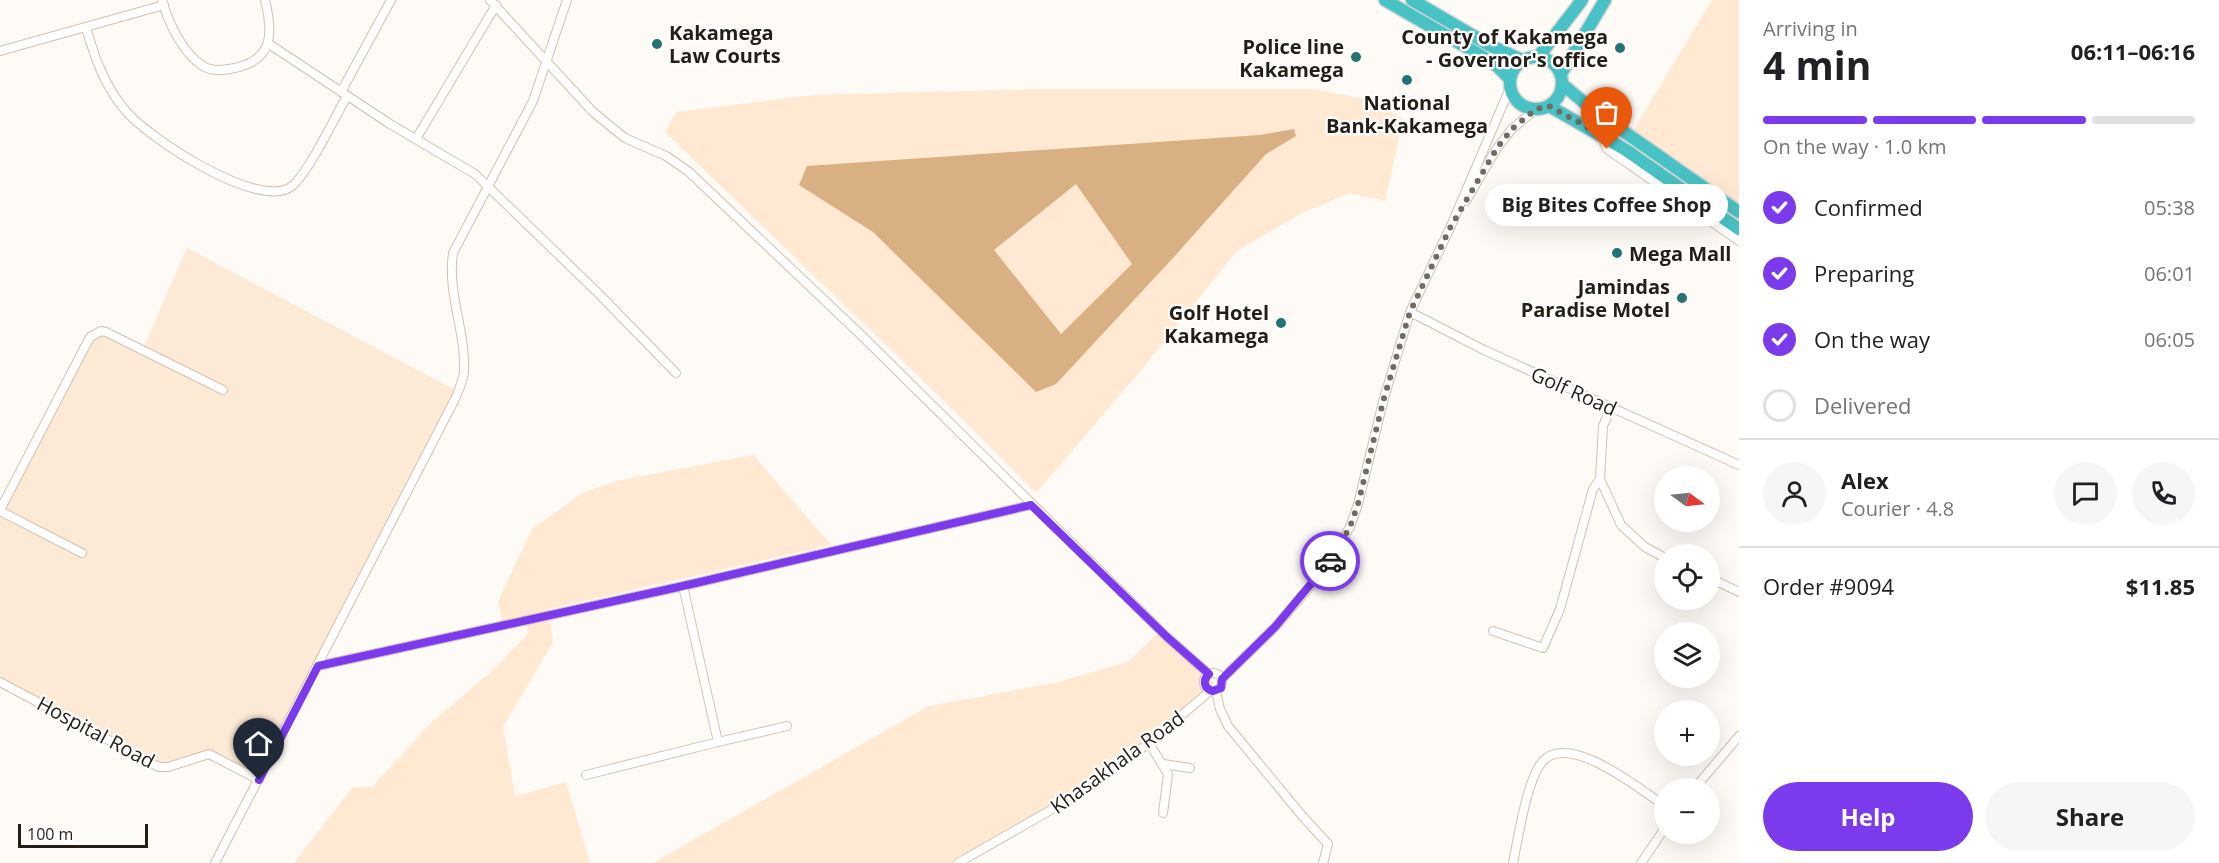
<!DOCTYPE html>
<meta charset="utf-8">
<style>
body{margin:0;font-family:"Open Sans",sans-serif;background:#f6f6f6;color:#202124;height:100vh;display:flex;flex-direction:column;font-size:22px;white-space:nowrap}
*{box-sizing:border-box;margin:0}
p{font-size:20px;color:#757577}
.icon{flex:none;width:33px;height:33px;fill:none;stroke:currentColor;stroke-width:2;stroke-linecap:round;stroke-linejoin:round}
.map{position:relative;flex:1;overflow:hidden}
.side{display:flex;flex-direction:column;background:#fff;width:480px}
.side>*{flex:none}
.needle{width:39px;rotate:105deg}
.tools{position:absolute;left:1654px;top:466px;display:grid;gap:12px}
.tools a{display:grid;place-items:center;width:66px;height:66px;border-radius:50%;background:#fff;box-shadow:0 6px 24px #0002;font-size:30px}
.scale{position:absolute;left:18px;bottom:15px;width:130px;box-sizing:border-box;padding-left:6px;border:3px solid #251e17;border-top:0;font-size:16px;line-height:21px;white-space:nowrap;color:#251e17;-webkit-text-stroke:4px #fff;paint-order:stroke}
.pin{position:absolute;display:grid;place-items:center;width:51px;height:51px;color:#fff;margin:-62px -26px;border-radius:50% 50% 50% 0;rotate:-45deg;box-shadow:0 0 6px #0007}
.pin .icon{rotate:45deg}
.courier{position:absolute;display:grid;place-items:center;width:60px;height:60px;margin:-30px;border:4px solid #7c3aed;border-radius:50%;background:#fff;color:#222;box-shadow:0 2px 8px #0007}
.bubble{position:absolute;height:42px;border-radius:21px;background:#fff;box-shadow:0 6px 24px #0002;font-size:20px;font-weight:700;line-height:42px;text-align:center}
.summary em{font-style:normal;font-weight:700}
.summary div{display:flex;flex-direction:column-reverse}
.summary{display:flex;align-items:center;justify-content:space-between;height:102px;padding:0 24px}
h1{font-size:39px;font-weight:700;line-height:45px}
.bar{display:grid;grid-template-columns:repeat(4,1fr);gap:9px 6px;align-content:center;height:72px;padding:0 24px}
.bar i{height:8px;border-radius:4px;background:#e0e0e0}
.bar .current{background:#7c3aed}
.bar p{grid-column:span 4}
.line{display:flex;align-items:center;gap:15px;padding:0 24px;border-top:2px solid #e0e0e0}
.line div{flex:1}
.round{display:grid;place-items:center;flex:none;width:63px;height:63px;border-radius:32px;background:#f6f6f6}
ol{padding:0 24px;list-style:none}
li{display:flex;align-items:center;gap:18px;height:66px}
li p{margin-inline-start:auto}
li .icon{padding:6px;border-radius:50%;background:#7c3aed;color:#fff;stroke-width:4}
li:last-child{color:#757577}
li i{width:33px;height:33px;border:3px solid #e0e0e0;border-radius:50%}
.primary-button{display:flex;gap:12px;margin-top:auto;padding:12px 24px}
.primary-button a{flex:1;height:69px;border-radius:36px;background:#7c3aed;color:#fff;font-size:24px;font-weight:700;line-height:69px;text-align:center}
.primary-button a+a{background:#f6f6f6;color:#202124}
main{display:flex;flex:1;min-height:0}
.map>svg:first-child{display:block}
.built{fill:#fdead6}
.green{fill:#ffe9d2}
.forest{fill:#d9b084;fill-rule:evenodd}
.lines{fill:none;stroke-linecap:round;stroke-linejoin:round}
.minor-casing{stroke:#d3c1af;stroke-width:10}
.trunk-casing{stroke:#d8d6d5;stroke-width:15}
.minor{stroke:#fff;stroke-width:8}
.trunk{stroke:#48c2c4;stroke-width:12}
.done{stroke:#716b65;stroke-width:6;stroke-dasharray:0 10.8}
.route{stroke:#7c3aed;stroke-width:8}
.poi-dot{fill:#267172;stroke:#fff;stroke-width:2}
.labels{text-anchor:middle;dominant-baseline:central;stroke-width:4.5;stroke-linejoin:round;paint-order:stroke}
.poi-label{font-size:20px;font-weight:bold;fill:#251e17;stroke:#fff;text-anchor:end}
.street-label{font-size:20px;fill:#251e17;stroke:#fff}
</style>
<main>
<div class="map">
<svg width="1739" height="863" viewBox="0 0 1739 863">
<rect width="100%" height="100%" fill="#fefaf6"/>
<!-- built -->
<polygon class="built" points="187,248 459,392 259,778 215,755 163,766 0,681 0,512 90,340 104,333 142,351"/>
<!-- green -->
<g class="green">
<polygon points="1712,0 1739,0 1739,212 1630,136"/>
<polygon points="1046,89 1312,89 1370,100 1403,119 1385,201 1350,193 1302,213 1237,251 1142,369 1036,493 946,403 665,132 676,112 813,95"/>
<polygon points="753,455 831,545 548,609 553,642 503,727 515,796 566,782 590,863 294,863 352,788 373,786 432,722 491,672 528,634 526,619 503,626 498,601 532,529 582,493 617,481"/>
<polygon points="1162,629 1214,683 1139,746 1095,777 952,863 653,863 929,706 1055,683 1128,662"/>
</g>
<!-- forest -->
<path class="forest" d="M1294,129L1296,136L1266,154L1172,259L1056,384L1036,392L873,232L799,185L807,166L1260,135ZM1076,184L1132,264L1061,334L994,250Z"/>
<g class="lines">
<defs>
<g id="minor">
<path d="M162,0C168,22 183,54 203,66C213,72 224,70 235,68C274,59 273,33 265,0"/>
<polyline points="490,0 593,112 625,138 666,156 688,171 859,333 1167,637 1209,674"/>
<path d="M86,28C95,58 104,85 125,110C147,137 260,212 292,186C309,172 335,117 347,96"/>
<polyline points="269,44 390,124 475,174 599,294 676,373"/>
<polyline points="0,51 164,5"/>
<polyline points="341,92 391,0"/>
<polyline points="1601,136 1607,149 1739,241"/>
<polyline points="416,139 496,5"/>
<polyline points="1466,201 1497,148 1512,129 1536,109"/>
<polyline points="1410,312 1484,350 1739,465"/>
<polyline points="1611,407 1603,426 1600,479 1621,525 1645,547 1665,558"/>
<polyline points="0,510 90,337 101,331 106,332 223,390"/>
<polyline points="0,511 82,553"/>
<polyline points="1710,578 1739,592"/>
<polyline points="1493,631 1543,648 1560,609 1593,489 1600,479"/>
<polyline points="318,666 683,586 1031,505"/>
<circle cx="1213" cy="682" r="9"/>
<polyline points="1222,679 1275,627 1301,597 1323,571 1350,527 1358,504 1384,398 1410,312 1450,228 1510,88"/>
<polyline points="0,682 159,767 168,767 209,754 259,780"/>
<polyline points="1216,691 1220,709 1228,726 1304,818 1328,844 1323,863"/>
<polyline points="718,742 787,726"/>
<polyline points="1149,743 1168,774 1163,813"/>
<polyline points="1163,764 1190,768"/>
<polyline points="586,775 718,742 683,586"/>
<polyline points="1694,789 1739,736"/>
<path d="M215,863L455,399C459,390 463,381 464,372C466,331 447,294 453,253L533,101L567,0"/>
<polyline points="958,863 1084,791 1149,743 1210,691"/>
<path d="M1513,863C1518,839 1527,778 1543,761C1570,732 1641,790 1665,806"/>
<polyline points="1641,863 1665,828"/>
</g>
<g id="trunk">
<polyline points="1385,0 1480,55 1497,66 1510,79"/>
<polyline points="1412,0 1489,45 1522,60"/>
<polyline points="1539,56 1582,0"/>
<circle cx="1536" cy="83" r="26"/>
<polyline points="1561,74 1605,0"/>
<polyline points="1562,84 1593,110 1739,212"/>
<polyline points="1549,106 1626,150 1739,229"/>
</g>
</defs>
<!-- minor casing -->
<use href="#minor" class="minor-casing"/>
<!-- trunk casing -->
<use href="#trunk" class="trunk-casing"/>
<!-- minor -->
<use href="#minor" class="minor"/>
<!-- trunk -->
<use href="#trunk" class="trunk"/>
</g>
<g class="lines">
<!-- done -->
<polyline class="done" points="1330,561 1350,527 1358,504 1384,398 1410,312 1450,228 1497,148 1512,129 1536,109 1549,106 1600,134 1607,149"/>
<!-- route -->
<path class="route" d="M259,780L318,666L683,586L1031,505L1167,637L1209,674C1202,680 1204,689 1213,691L1221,688L1222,679L1275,627L1330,561"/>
</g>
<!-- markers -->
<g class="poi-dot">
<circle cx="657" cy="44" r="6"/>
<circle cx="1620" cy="48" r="6"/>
<circle cx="1356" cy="57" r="6"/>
<circle cx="1407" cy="80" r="6"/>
<circle cx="1617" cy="253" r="6"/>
<circle cx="1682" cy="298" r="6"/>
<circle cx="1281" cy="323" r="6"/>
</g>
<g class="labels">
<!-- poi labels -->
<g class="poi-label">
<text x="669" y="32" text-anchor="start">Kakamega<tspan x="669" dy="23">Law Courts</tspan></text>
<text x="1608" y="36">County of Kakamega<tspan x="1608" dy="23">- Governor's office</tspan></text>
<text x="1344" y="46">Police line<tspan x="1344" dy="23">Kakamega</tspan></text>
<text x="1407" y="102" text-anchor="middle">National<tspan x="1407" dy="23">Bank-Kakamega</tspan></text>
<text x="1629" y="253" text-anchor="start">Mega Mall</text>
<text x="1670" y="286">Jamindas<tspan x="1670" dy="23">Paradise Motel</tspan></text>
<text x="1269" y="312">Golf Hotel<tspan x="1269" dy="23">Kakamega</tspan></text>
</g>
<!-- street labels -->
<g class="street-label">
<text transform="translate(1574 391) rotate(24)">Golf Road</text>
<text transform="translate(96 732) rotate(28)">Hospital Road</text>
<text transform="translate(1117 762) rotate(-36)">Khasakhala Road</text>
</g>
</g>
</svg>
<div class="tools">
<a><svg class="needle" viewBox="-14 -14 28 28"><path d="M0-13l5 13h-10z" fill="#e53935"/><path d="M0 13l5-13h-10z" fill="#757577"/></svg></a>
<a><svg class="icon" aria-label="locate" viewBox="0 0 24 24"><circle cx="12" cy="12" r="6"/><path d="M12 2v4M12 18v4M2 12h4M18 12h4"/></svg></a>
<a><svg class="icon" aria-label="layers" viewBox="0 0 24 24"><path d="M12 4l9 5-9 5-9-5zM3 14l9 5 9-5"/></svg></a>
<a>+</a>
<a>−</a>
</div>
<div class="scale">100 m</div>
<div class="pin" style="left:1607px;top:149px;background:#ea580c"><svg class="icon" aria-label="bag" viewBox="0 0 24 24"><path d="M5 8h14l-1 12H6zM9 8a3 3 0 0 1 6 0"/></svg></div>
<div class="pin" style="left:259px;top:780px;background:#1f2937"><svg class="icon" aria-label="home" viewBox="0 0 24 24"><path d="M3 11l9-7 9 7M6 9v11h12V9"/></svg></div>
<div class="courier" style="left:1330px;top:561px"><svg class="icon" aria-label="car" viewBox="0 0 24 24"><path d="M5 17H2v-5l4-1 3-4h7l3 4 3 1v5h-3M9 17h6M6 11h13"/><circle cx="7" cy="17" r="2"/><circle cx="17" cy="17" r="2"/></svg></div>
<div class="bubble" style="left:1485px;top:184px;width:243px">Big Bites Coffee Shop</div>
</div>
<section class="side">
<div class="summary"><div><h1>4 min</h1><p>Arriving in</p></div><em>06:11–06:16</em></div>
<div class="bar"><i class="current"></i><i class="current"></i><i class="current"></i><i></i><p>On the way · 1.0 km</p></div>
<ol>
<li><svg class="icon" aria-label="check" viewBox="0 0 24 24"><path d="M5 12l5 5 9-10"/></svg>Confirmed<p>05:38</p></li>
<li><svg class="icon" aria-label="check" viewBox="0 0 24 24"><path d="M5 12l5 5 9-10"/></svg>Preparing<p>06:01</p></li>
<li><svg class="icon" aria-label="check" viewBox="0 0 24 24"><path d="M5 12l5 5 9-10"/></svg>On the way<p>06:05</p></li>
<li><i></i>Delivered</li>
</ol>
<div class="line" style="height:108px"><a class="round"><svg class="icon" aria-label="person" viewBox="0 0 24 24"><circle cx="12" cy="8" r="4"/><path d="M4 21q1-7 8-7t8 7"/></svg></a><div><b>Alex</b><p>Courier · 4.8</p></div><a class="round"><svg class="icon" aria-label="chat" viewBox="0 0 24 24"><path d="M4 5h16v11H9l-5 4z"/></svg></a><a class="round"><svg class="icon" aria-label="phone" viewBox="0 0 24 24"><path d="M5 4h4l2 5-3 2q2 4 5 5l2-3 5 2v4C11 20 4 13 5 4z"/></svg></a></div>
<div class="line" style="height:78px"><div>Order #9094</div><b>$11.85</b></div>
<div class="primary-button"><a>Help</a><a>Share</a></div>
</section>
</main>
